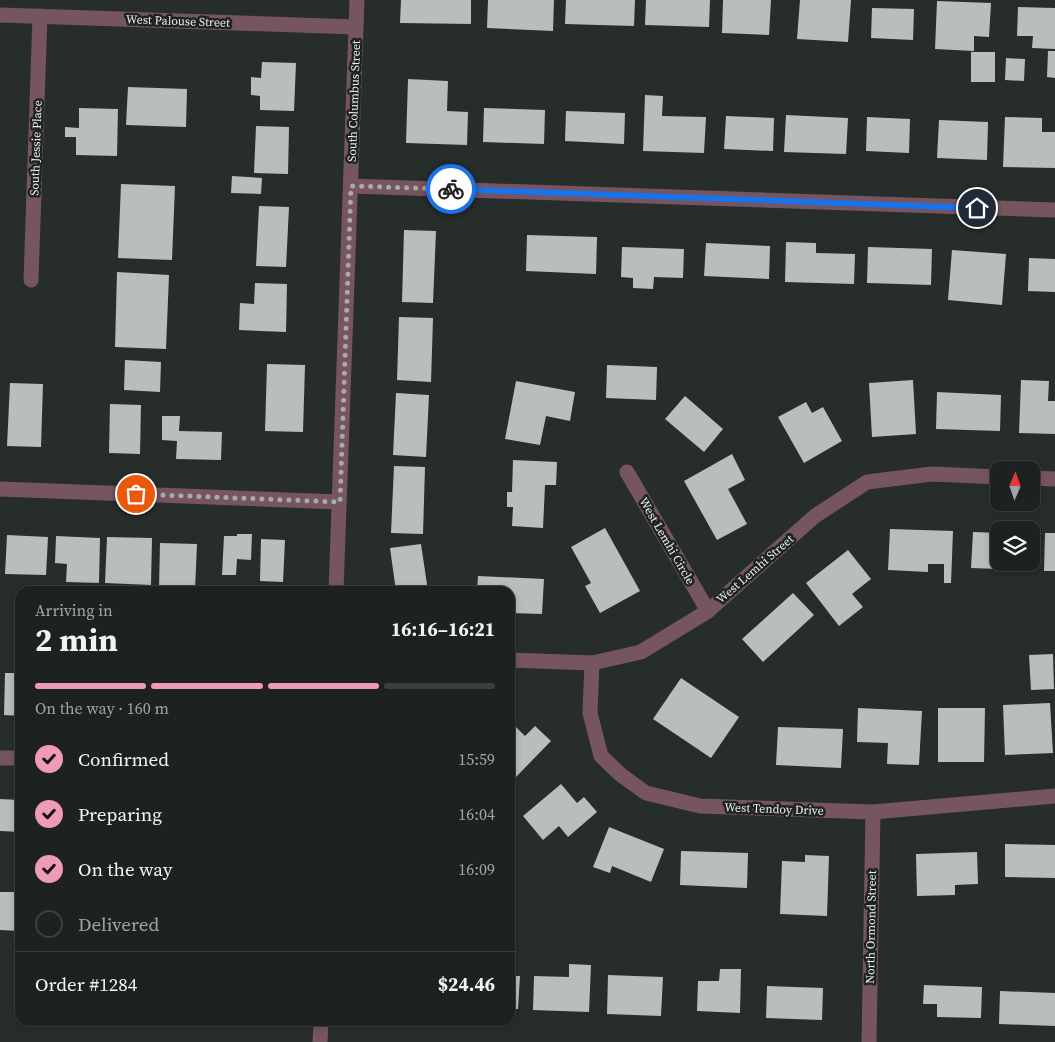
<!DOCTYPE html>
<meta charset="utf-8">
<style>
body{margin:0;font-family:"Source Serif 4",serif;background:#2a2f2d;color:#f1f3f6;height:100vh;display:flex;flex-direction:column;font-size:19px;white-space:nowrap}
*{box-sizing:border-box;margin:0}
p{font-size:16px;color:#a0a4a5}
.icon{flex:none;width:28px;height:28px;fill:none;stroke:currentColor;stroke-width:2;stroke-linecap:round;stroke-linejoin:round}
.map{position:relative;flex:1;overflow:hidden}
.panel{position:absolute;left:15px;top:586px;width:500px;height:440px;display:flex;flex-direction:column;background:#1d2220;border-radius:15px;box-shadow:0 2px 8px #0003,0 0 0 1px #3b3f3e}
.panel>*{flex:none}
.needle{width:32px;rotate:2deg}
.fabs{position:absolute;left:990px;top:461px;display:grid;gap:10px}
.fabs a{display:grid;place-items:center;width:50px;height:50px;border-radius:10px;background:#1d2220;box-shadow:0 2px 8px #0003,0 0 0 1px #3b3f3e;font-size:25px}
.pin{position:absolute;display:grid;place-items:center;width:42px;height:42px;color:#fff;margin:-21px;border:2px solid #fff;border-radius:50%;box-shadow:0 1px 5px #0007}
.courier{position:absolute;display:grid;place-items:center;width:50px;height:50px;margin:-25px;border:4px solid #1a73e8;border-radius:50%;background:#fff;color:#222;box-shadow:0 1px 6px #0007}
.summary em{font-style:normal;font-weight:700}
.summary div{display:flex;flex-direction:column-reverse}
.summary{display:flex;align-items:center;justify-content:space-between;height:85px;padding:0 20px}
h1{font-size:32px;font-weight:700;line-height:38px}
.bar{display:grid;grid-template-columns:repeat(4,1fr);gap:8px 5px;align-content:center;height:60px;padding:0 20px}
.bar i{height:6px;border-radius:4px;background:#3b3f3e}
.bar .current{background:#ef9ab8}
.bar p{grid-column:span 4}
.line{display:flex;align-items:center;gap:12px;padding:0 20px;border-top:1px solid #3b3f3e}
.line div{flex:1}
ol{padding:0 20px;list-style:none}
li{display:flex;align-items:center;gap:15px;height:55px}
li p{margin-inline-start:auto}
li .icon{padding:5px;border-radius:50%;background:#ef9ab8;color:#111;stroke-width:4}
li:last-child{color:#a0a4a5}
li i{width:28px;height:28px;border:2px solid #3b3f3e;border-radius:50%}
.map>svg:first-child{display:block}
.building{fill:#b7bebd}
.lines{fill:none;stroke-linecap:round;stroke-linejoin:round}
.minor{stroke:#765560;stroke-width:15}
.done{stroke:#a6abaa;stroke-width:5;stroke-dasharray:0 9}
.route{stroke:#1a73e8;stroke-width:6}
.labels{text-anchor:middle;dominant-baseline:central;stroke-width:5;stroke-linejoin:round;paint-order:stroke}
.street-label{font-size:12px;fill:#ebefee;stroke:#1e2322}
</style>
<div class="map">
<svg width="1055" height="1042" viewBox="0 0 1055 1042">
<rect width="100%" height="100%" fill="#272d2b"/>
<!-- building -->
<g class="building">
<polygon points="401,0 471,0 471,24 400,23"/>
<polygon points="488,0 554,0 553,31 487,28"/>
<polygon points="566,0 635,0 634,26 565,24"/>
<polygon points="646,0 710,0 709,27 645,25"/>
<polygon points="723,0 771,0 769,35 722,33"/>
<polygon points="800,0 851,0 848,42 797,39"/>
<polygon points="937,1 991,3 989,37 974,36 974,51 935,49"/>
<polygon points="1018,7 1055,8 1055,49 1032,48 1033,36 1017,36"/>
<polygon points="872,8 914,9 913,40 871,38"/>
<polygon points="1048,51 1055,51 1055,78 1047,77"/>
<rect x="971" y="52" width="24" height="30"/>
<polygon points="1006,58 1025,59 1024,81 1005,80"/>
<polygon points="262,62 296,63 294,111 260,110 260,96 251,95 251,77 261,78"/>
<polygon points="408,79 448,81 447,111 468,112 467,145 406,143"/>
<polygon points="128,87 187,89 186,127 126,125"/>
<polygon points="645,95 663,96 662,116 706,117 704,153 643,151"/>
<polygon points="79,108 118,109 117,156 76,155 76,137 65,137 65,127 79,128"/>
<polygon points="484,108 545,110 544,144 483,142"/>
<polygon points="566,111 625,113 624,144 565,141"/>
<polygon points="786,115 848,118 846,154 784,152"/>
<polygon points="726,116 774,118 773,151 724,149"/>
<polygon points="867,117 910,119 909,153 866,151"/>
<polygon points="1005,117 1042,118 1042,132 1055,132 1055,168 1003,167"/>
<polygon points="939,120 988,122 987,160 937,158"/>
<polygon points="256,126 289,127 288,174 254,173"/>
<polygon points="232,176 262,178 261,194 231,193"/>
<polygon points="121,184 175,186 172,260 118,258"/>
<polygon points="259,206 289,207 286,267 256,266"/>
<polygon points="404,230 436,231 433,303 402,302"/>
<polygon points="527,235 597,237 596,274 526,271"/>
<polygon points="786,242 816,243 816,253 855,254 854,284 785,282"/>
<polygon points="706,243 770,246 769,279 704,276"/>
<polygon points="622,247 684,249 683,278 654,277 653,289 633,288 633,278 621,277"/>
<polygon points="868,247 932,249 931,285 867,283"/>
<polygon points="952,250 1006,254 1002,305 948,300"/>
<polygon points="1029,258 1055,259 1055,292 1028,291"/>
<polygon points="117,272 169,275 166,349 115,347"/>
<polygon points="255,283 287,284 286,332 239,330 240,303 254,304"/>
<polygon points="399,317 433,318 431,382 397,380"/>
<polygon points="125,360 161,362 160,392 124,390"/>
<polygon points="267,364 305,365 303,432 265,431"/>
<polygon points="607,365 657,367 656,400 606,398"/>
<polygon points="913,380 916,434 872,437 869,383"/>
<polygon points="1021,380 1049,381 1048,401 1055,401 1055,434 1019,433"/>
<polygon points="516,381 575,392 570,421 546,416 540,445 505,439"/>
<polygon points="10,383 43,384 41,447 7,446"/>
<polygon points="937,392 1001,395 1000,431 936,429"/>
<polygon points="396,393 429,395 426,457 393,455"/>
<polygon points="685,396 723,429 704,452 665,419"/>
<polygon points="806,402 812,413 823,407 842,441 804,463 778,417"/>
<polygon points="110,404 141,405 140,454 109,453"/>
<polygon points="162,416 180,416 179,431 222,432 221,460 176,459 177,441 162,440"/>
<polygon points="732,454 745,480 728,489 747,524 717,540 684,481"/>
<polygon points="513,460 557,462 556,485 545,485 543,528 512,526 513,507 507,507 507,492 512,492"/>
<polygon points="394,466 425,467 423,534 391,533"/>
<polygon points="605,528 640,591 600,613 585,586 591,583 571,547"/>
<polygon points="890,529 953,531 951,583 944,583 944,564 928,564 928,572 888,570"/>
<polygon points="973,532 999,533 999,562 1026,562 1026,570 971,568"/>
<polygon points="1045,533 1055,533 1055,571 1044,571"/>
<polygon points="237,534 252,534 251,560 237,559 236,575 222,575 224,536 237,536"/>
<polygon points="7,535 48,537 46,575 5,574"/>
<polygon points="56,536 100,538 99,583 66,582 67,564 55,563"/>
<polygon points="107,537 152,538 151,585 105,583"/>
<polygon points="261,539 285,540 283,582 260,581"/>
<polygon points="160,543 197,544 195,590 159,589"/>
<polygon points="421,544 428,591 396,591 390,548"/>
<polygon points="848,550 871,579 852,594 863,607 839,626 806,583"/>
<polygon points="478,576 544,579 542,614 510,613 510,591 477,591"/>
<polygon points="793,593 814,615 763,662 742,639"/>
<polygon points="1053,654 1054,689 1031,690 1029,655"/>
<polygon points="5,673 20,673 20,716 4,715"/>
<polygon points="681,678 739,717 711,758 653,719"/>
<polygon points="1050,703 1053,753 1005,755 1003,705"/>
<polygon points="858,708 922,711 919,765 887,764 888,743 857,742"/>
<polygon points="938,708 985,708 984,762 938,762"/>
<polygon points="510,721 525,736 535,726 551,741 516,777 510,772"/>
<polygon points="778,727 843,729 841,768 776,765"/>
<polygon points="561,784 577,803 584,797 597,812 568,837 559,826 543,840 523,816"/>
<polygon points="0,799 20,800 20,832 0,831"/>
<polygon points="609,827 664,849 651,882 612,866 610,873 593,867"/>
<polygon points="1005,844 1055,845 1055,878 1005,877"/>
<polygon points="681,851 748,853 747,888 680,885"/>
<polygon points="977,852 978,884 955,885 955,895 917,896 916,854"/>
<polygon points="805,855 829,856 827,916 780,914 782,861 805,862"/>
<polygon points="0,892 20,892 20,931 0,930"/>
<polygon points="569,964 591,965 589,1012 533,1010 534,976 569,977"/>
<polygon points="720,969 741,969 740,1013 697,1011 698,981 719,981"/>
<polygon points="608,975 663,977 661,1016 607,1014"/>
<polygon points="510,976 520,976 518,1009 510,1009"/>
<polygon points="924,985 982,987 981,1018 937,1017 937,1004 923,1004"/>
<polygon points="767,986 823,988 822,1020 766,1018"/>
<polygon points="1000,991 1055,993 1055,1026 999,1024"/>
</g>
<g class="lines">
<!-- minor -->
<g class="minor">
<polyline points="0,15 356,27"/>
<polyline points="351,186 1055,210"/>
<polyline points="31,280 40,16"/>
<polyline points="627,472 708,611"/>
<polyline points="1031,478 1055,479"/>
<polyline points="0,489 339,502"/>
<polyline points="336,591 357,0"/>
<polyline points="510,660 592,663 641,652 708,611 815,516 867,482 932,474 999,477"/>
<polyline points="592,663 590,713 601,756 621,775 646,793 700,806 873,812 1055,796"/>
<polyline points="0,758 20,758"/>
<polyline points="320,1042 321,1021"/>
<polyline points="869,1042 873,812"/>
</g>
</g>
<g class="lines">
<!-- done -->
<polyline class="done" points="136,494 340,502 351,186 451,189"/>
<!-- route -->
<polyline class="route" points="451,189 977,208"/>
</g>
<g class="labels">
<!-- street labels -->
<g class="street-label">
<text transform="translate(178 21) rotate(2)">West Palouse Street</text>
<text transform="translate(354 101) rotate(-88)">South Columbus Street</text>
<text transform="translate(36 148) rotate(-88)">South Jessie Place</text>
<text transform="translate(667 541) rotate(60)">West Lemhi Circle</text>
<text transform="translate(755 569) rotate(-41)">West Lemhi Street</text>
<text transform="translate(774 809) rotate(2)">West Tendoy Drive</text>
<text transform="translate(871 927) rotate(-89)">North Ormond Street</text>
</g>
</g>
</svg>
<div class="fabs">
<a><svg class="needle" viewBox="-14 -14 28 28"><path d="M0-13l5 13h-10z" fill="#e53935"/><path d="M0 13l5-13h-10z" fill="#a0a4a5"/></svg></a>
<a><svg class="icon" aria-label="layers" viewBox="0 0 24 24"><path d="M12 4l9 5-9 5-9-5zM3 14l9 5 9-5"/></svg></a>
</div>
<div class="pin" style="left:136px;top:494px;background:#ea580c"><svg class="icon" aria-label="bag" viewBox="0 0 24 24"><path d="M5 8h14l-1 12H6zM9 8a3 3 0 0 1 6 0"/></svg></div>
<div class="pin" style="left:977px;top:208px;background:#1f2937"><svg class="icon" aria-label="home" viewBox="0 0 24 24"><path d="M3 11l9-7 9 7M6 9v11h12V9"/></svg></div>
<div class="courier" style="left:451px;top:189px"><svg class="icon" aria-label="bike" viewBox="0 0 24 24"><circle cx="6" cy="16" r="4"/><circle cx="18" cy="16" r="4"/><path d="M6 16l4-8h5l3 8M10 8l3 8H6M13 5h3"/></svg></div>
<section class="panel">
<div class="summary"><div><h1>2 min</h1><p>Arriving in</p></div><em>16:16–16:21</em></div>
<div class="bar"><i class="current"></i><i class="current"></i><i class="current"></i><i></i><p>On the way · 160 m</p></div>
<ol>
<li><svg class="icon" aria-label="check" viewBox="0 0 24 24"><path d="M5 12l5 5 9-10"/></svg>Confirmed<p>15:59</p></li>
<li><svg class="icon" aria-label="check" viewBox="0 0 24 24"><path d="M5 12l5 5 9-10"/></svg>Preparing<p>16:04</p></li>
<li><svg class="icon" aria-label="check" viewBox="0 0 24 24"><path d="M5 12l5 5 9-10"/></svg>On the way<p>16:09</p></li>
<li><i></i>Delivered</li>
</ol>
<div class="line" style="height:65px"><div>Order #1284</div><b>$24.46</b></div>
</section>
</div>
